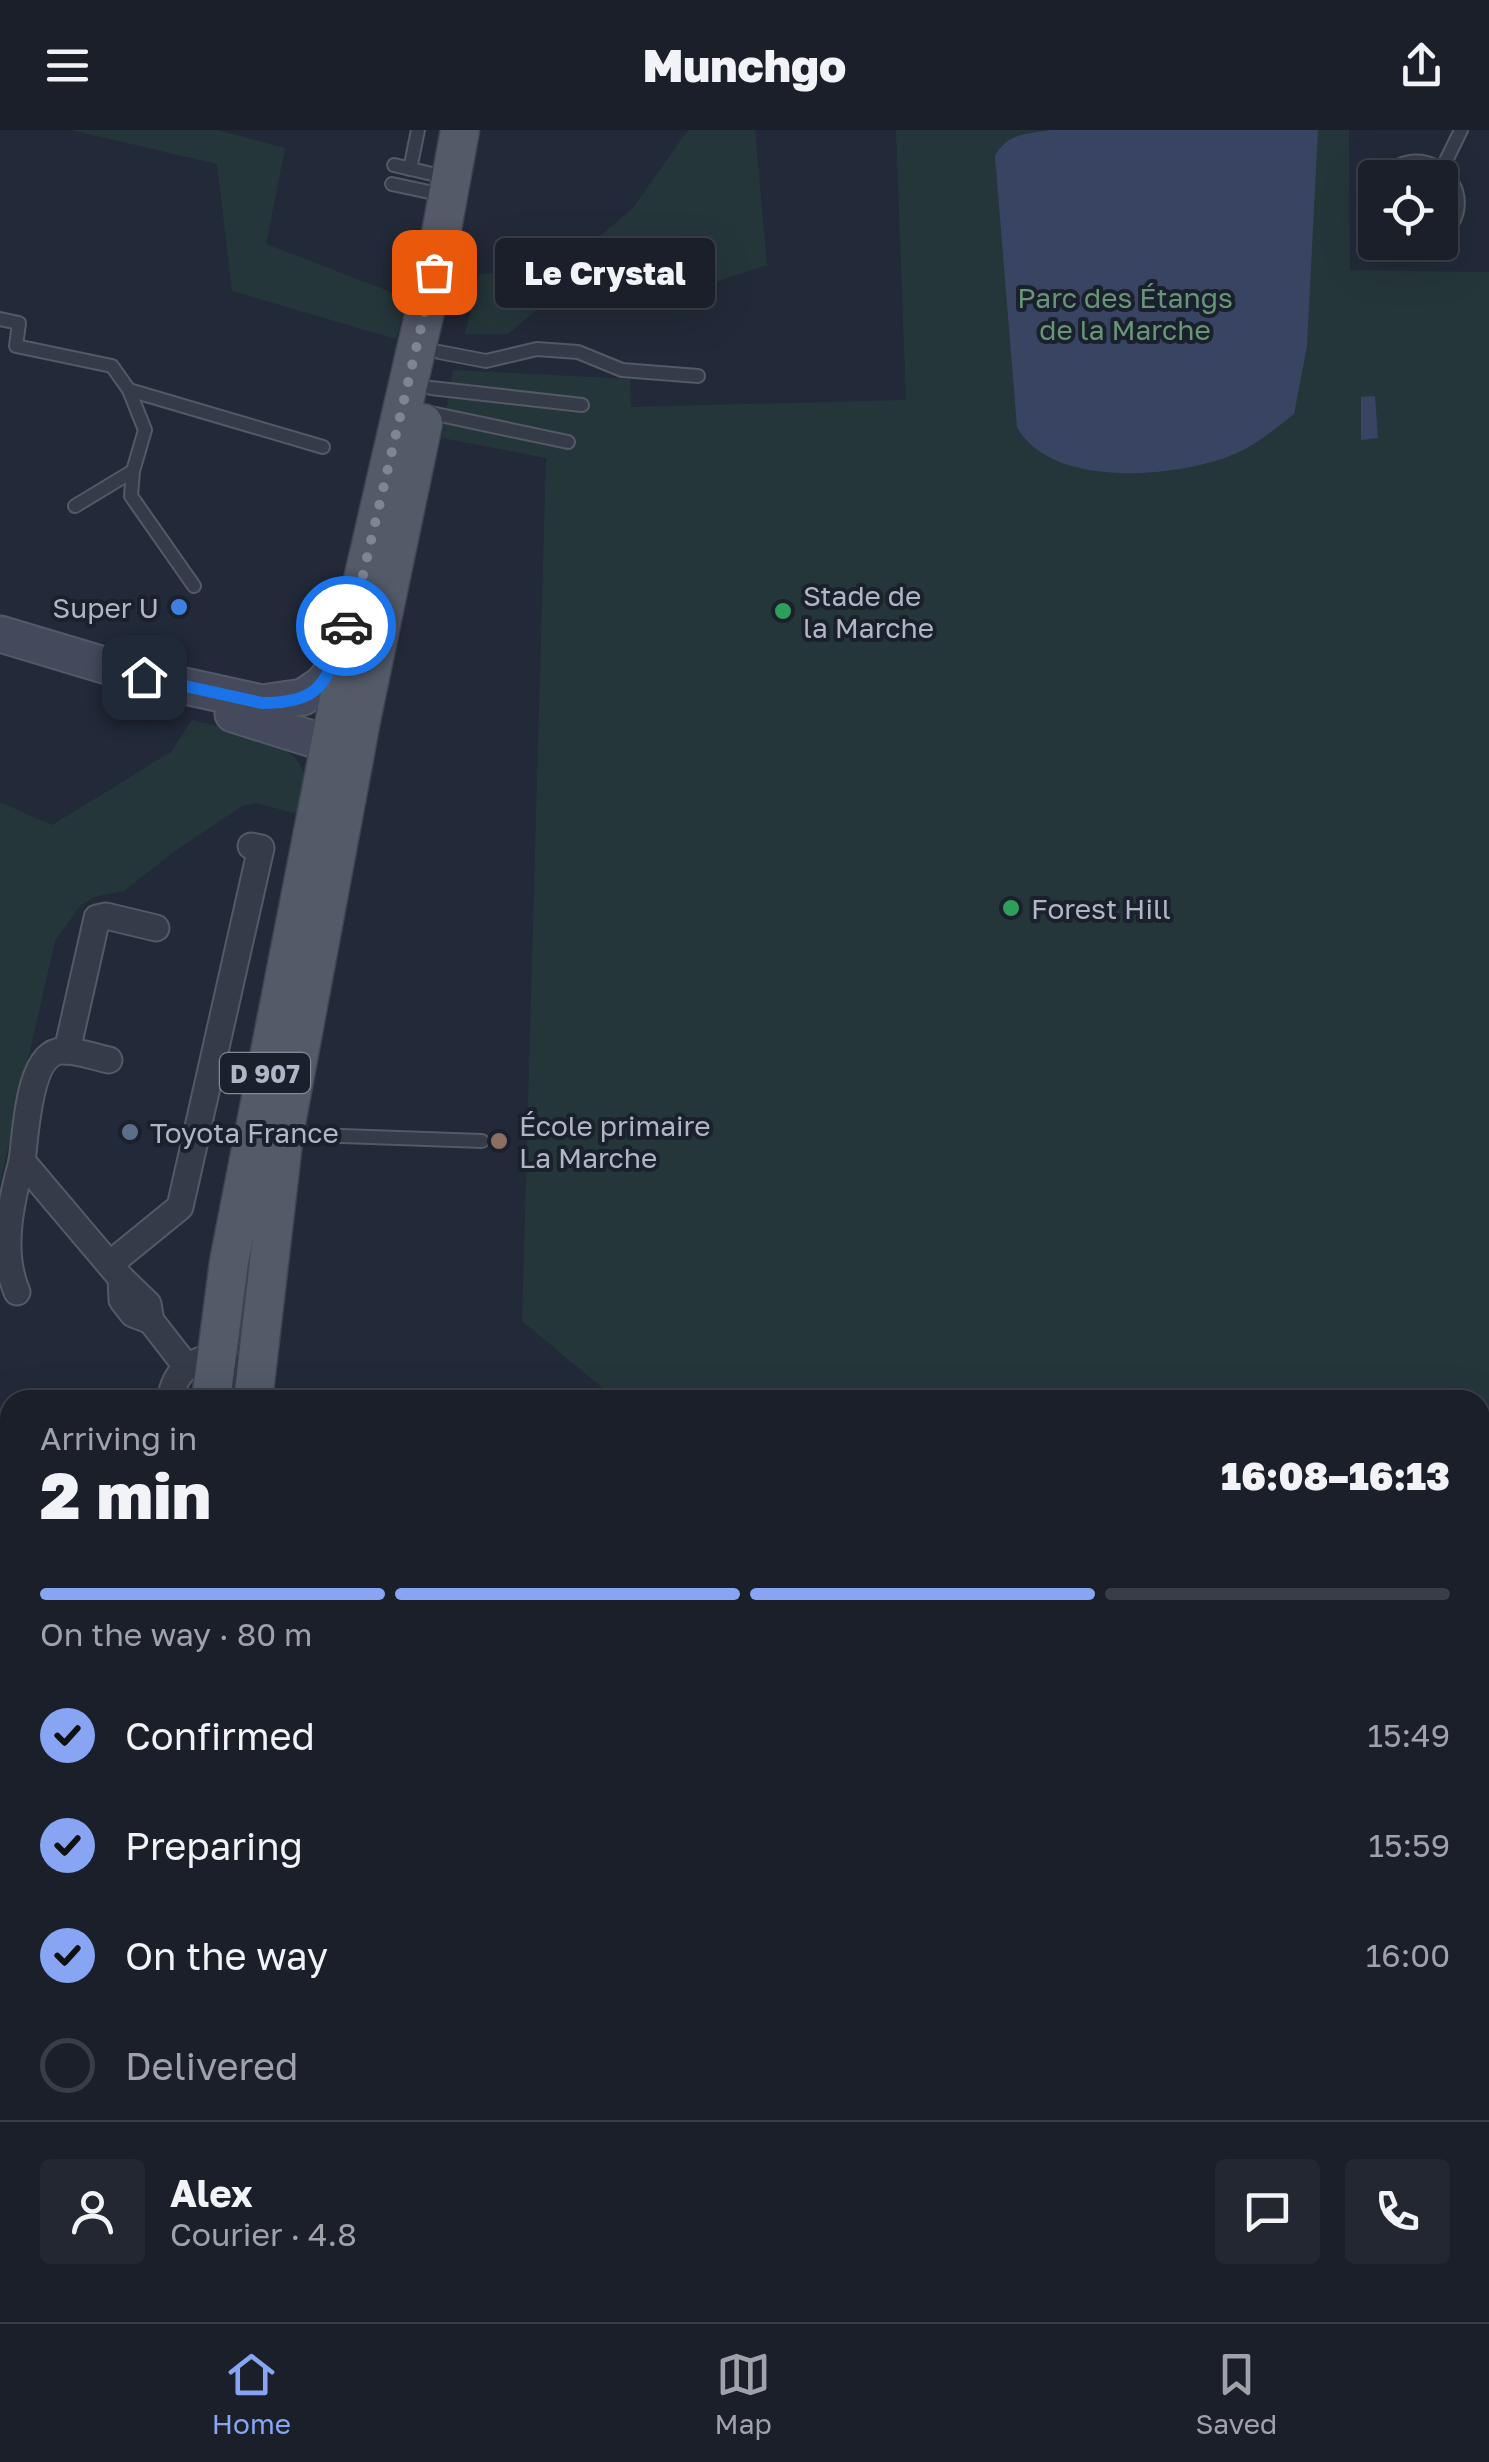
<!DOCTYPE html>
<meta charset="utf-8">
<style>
body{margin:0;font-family:"Golos Text",sans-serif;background:#232732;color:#f1f3f6;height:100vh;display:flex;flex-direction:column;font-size:38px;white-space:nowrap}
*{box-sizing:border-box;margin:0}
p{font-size:32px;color:#9fa2a8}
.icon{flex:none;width:55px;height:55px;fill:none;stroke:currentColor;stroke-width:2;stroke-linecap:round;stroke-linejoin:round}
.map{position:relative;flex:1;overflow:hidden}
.drawer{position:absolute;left:0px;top:1260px;width:1490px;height:932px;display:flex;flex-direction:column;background:#1a1f2a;border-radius:30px 30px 0 0;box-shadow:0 10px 40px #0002,0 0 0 2px #383d47}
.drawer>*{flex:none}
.controls{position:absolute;left:1358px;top:30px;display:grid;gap:20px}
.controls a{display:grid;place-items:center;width:100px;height:100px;border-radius:10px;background:#1a1f2a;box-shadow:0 10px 40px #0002,0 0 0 2px #383d47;font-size:50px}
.pin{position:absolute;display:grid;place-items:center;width:85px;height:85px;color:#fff;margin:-42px;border-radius:20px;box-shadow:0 5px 15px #0006}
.courier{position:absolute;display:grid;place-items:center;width:100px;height:100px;margin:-50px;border:8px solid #1a73e8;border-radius:50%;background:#fff;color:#222;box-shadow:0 2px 12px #0007}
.bubble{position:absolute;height:70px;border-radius:10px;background:#1a1f2a;box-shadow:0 10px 40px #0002,0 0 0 2px #383d47;font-size:32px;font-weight:800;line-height:70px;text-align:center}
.summary em{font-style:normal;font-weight:800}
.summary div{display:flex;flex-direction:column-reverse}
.summary{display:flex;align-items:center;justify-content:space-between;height:170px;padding:0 40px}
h1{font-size:65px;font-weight:800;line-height:75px}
.bar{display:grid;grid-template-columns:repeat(4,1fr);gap:15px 10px;align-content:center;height:120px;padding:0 40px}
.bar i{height:12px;border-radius:8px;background:#383d47}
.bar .selected{background:#87a5f3}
.bar p{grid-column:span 4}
.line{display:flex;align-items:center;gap:25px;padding:0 40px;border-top:2px solid #383d47}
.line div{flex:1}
.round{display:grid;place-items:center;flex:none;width:105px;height:105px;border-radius:10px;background:#232732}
ol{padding:0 40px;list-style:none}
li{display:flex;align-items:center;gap:30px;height:110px}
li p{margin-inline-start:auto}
li .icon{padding:10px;border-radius:50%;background:#87a5f3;color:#111;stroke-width:4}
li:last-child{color:#9fa2a8}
li i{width:55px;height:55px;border:5px solid #383d47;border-radius:50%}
header{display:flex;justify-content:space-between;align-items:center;height:130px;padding:0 40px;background:#1a1f2a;font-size:45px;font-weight:800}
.tabs{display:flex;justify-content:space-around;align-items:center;height:140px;border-top:2px solid #383d47;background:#1a1f2a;font-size:28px;color:#9fa2a8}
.tabs a{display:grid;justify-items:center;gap:5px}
.tabs .selected{color:#87a5f3}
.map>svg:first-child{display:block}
.green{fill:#25363a}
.water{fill:#384461}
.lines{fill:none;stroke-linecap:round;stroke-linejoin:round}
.lane-casing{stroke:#535966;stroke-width:16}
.street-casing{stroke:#535966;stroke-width:29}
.secondary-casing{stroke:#535966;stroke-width:39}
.primary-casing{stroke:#3f4452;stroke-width:41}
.lane{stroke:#353b48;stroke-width:12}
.street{stroke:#353b48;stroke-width:25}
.secondary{stroke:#444a5b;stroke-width:35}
.primary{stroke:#535a68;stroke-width:38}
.rail{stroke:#575f6f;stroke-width:6;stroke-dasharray:10 10;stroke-linecap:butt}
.done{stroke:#7e8594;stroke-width:10;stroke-dasharray:0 18}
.route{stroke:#1a73e8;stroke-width:12}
.shop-dot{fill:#3f7fe0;stroke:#1b202d;stroke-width:4}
.leisure-dot{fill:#2e9e5b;stroke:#1b202d;stroke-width:4}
.service-dot{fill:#5c6f8a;stroke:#1b202d;stroke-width:4}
.education-dot{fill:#8d6e63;stroke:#1b202d;stroke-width:4}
.labels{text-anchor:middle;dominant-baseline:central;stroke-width:8;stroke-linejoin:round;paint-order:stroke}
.shield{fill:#1b202d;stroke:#838997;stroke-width:2.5}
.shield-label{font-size:25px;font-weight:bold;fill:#b0b6c5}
.park-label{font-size:28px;fill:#689477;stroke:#1b202d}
.poi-label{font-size:28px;fill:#b0b6c5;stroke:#1b202d;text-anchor:start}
</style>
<header><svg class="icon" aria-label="menu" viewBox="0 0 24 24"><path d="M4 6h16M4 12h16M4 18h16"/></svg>Munchgo<svg class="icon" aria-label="share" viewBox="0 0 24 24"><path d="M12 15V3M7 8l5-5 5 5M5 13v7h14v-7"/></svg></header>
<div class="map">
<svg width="1489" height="2192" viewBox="0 0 1489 2192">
<rect width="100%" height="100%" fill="#222938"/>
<!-- green -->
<g class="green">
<polygon points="71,0 217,0 285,18 266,114 407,168 396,209 232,161 217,34"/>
<polygon points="688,0 755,0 767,135 688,161 547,171 508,204 465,204 479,144 562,138 632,79"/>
<polygon points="896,0 1349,0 1350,140 1489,142 1489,1510 1480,1510 1480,1270 617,1270 522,1191 546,328 442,308 453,240 630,249 631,277 906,270"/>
<path d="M192,590C225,599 294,607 304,644C307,656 301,672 298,684L256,673L242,676L175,721L124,761L94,767L81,775L55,811L0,1053V672L52,695L171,622Z"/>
</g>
<!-- water -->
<g class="water">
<path d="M1050,0H1318L1307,216L1294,284C1276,298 1259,313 1237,323C1180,348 1051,360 1017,297L995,26C1007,3 1027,4 1050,0Z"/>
<polygon points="1375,266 1378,308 1361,310 1361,267"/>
</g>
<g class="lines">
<defs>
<g id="lane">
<polyline points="394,35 445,47"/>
<polyline points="1444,35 1461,0"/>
<polyline points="410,39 418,0"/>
<path d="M1383,48C1426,0 1489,68 1440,106"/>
<polyline points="392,54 443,65"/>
<polyline points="0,189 19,193 16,216 112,236 129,260 323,317"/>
<polyline points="439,222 486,231 537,219 578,222 622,240 698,246"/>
<polyline points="431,258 582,275"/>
<polyline points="426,282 568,312"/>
<polyline points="133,341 131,366 194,456"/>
<polyline points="75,376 133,341 145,300 129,260"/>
<polyline points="286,1004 482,1011"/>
<polyline points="0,2125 10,2126"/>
</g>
<g id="street">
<polyline points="67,921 97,788 106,786 156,798"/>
<path d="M109,930C94,927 77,920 62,921C28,922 26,1004 22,1031L121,1148L148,1174L151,1191L186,1236"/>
<polyline points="110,1134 180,1077 261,718 251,716"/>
<polyline points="121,1148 122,1170 133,1184 151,1191"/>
<path d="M17,1162C0,1122 10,1075 22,1031"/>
<path d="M170,1270C176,1238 188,1235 217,1224L231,1236L234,1254L232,1270"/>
<polyline points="0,1323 10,1320"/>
<polyline points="0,1690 10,1693"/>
<polyline points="249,2182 265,2192"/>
<polyline points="585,2182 586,2192"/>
<polyline points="225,2192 239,2182"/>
<polyline points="305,2192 313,2182"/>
<polyline points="1071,2192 1078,2182"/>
</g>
<g id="secondary">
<polyline points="0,504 144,547 262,573 303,567 321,555 330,545 342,511"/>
<polyline points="233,584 354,622"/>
</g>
<g id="primary">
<polyline points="211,1270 229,1132 359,467 434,142 460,0"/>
<polyline points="253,1270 284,1004 362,585 423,293"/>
<polyline points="11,2192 13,2182"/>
</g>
</defs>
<!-- lane casing -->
<use href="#lane" class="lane-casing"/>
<!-- street casing -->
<use href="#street" class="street-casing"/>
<!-- secondary casing -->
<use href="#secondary" class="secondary-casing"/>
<!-- primary casing -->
<use href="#primary" class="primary-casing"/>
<!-- lane -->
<use href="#lane" class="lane"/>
<!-- street -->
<use href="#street" class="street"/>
<!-- secondary -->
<use href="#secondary" class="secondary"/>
<!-- primary -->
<use href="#primary" class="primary"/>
<!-- rail -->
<g class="rail">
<polyline points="1480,1815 1489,1779"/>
<polyline points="1480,1863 1489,1828"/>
<polyline points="1346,2192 1352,2182"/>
</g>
</g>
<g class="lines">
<!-- done -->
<polyline class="done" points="346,496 358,466 434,142"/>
<!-- route -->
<path class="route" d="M144,547L262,573C328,573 326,547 346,496"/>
</g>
<!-- markers -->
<circle class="shop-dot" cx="179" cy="477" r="10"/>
<g class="leisure-dot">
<circle cx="783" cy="481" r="10"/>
<circle cx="1011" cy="778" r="10"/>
</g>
<circle class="service-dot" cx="130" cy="1002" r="10"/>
<circle class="education-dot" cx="499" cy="1011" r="10"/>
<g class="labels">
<!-- shield labels -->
<rect class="shield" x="220" y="923" width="90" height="40" rx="8"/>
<g class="shield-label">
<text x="265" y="943">D 907</text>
</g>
<!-- park labels -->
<g class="park-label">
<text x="1125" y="167">Parc des Étangs<tspan x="1125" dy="32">de la Marche</tspan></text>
</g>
<!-- poi labels -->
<g class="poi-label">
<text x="803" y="465">Stade de<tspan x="803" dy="32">la Marche</tspan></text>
<text x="159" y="477" text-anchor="end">Super U</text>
<text x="1031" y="778">Forest Hill</text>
<text x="519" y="995">École primaire<tspan x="519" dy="32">La Marche</tspan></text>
<text x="150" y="1002">Toyota France</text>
</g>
</g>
</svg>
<div class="controls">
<a><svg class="icon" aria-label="locate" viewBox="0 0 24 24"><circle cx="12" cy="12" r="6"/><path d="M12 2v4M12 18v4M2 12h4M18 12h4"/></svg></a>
</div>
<div class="pin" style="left:434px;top:142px;background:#ea580c"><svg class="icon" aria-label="bag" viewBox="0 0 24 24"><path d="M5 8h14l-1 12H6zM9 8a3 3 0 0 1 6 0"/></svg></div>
<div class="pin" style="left:144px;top:547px;background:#1f2937"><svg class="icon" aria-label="home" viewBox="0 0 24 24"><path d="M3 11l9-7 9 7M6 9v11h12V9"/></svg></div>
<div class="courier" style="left:346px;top:496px"><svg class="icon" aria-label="car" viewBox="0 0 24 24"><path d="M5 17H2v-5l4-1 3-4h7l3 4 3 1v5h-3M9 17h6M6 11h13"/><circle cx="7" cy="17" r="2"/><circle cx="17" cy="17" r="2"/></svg></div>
<div class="bubble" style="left:495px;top:108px;width:220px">Le Crystal</div>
<section class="drawer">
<div class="summary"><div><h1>2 min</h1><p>Arriving in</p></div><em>16:08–16:13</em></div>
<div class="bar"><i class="selected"></i><i class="selected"></i><i class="selected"></i><i></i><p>On the way · 80 m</p></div>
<ol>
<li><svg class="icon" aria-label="check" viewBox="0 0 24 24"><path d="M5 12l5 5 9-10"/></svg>Confirmed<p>15:49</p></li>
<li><svg class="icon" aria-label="check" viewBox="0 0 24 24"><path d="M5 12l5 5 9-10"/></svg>Preparing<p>15:59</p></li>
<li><svg class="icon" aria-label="check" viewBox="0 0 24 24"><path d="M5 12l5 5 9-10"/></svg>On the way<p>16:00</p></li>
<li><i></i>Delivered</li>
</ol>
<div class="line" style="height:180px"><a class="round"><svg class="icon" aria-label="person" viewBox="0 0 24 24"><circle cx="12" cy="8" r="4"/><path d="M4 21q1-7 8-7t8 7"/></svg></a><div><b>Alex</b><p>Courier · 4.8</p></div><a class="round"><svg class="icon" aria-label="chat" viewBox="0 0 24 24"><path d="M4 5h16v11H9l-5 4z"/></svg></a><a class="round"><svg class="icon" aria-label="phone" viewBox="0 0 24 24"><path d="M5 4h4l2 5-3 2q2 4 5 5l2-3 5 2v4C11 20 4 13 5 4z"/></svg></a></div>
</section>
</div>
<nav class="tabs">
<a class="selected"><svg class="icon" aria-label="home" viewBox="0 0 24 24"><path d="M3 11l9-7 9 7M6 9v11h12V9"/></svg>Home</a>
<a><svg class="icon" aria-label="map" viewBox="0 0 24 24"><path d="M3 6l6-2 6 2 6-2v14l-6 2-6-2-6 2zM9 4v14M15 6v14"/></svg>Map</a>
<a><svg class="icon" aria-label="saved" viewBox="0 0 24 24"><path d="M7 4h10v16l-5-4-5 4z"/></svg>Saved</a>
</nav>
